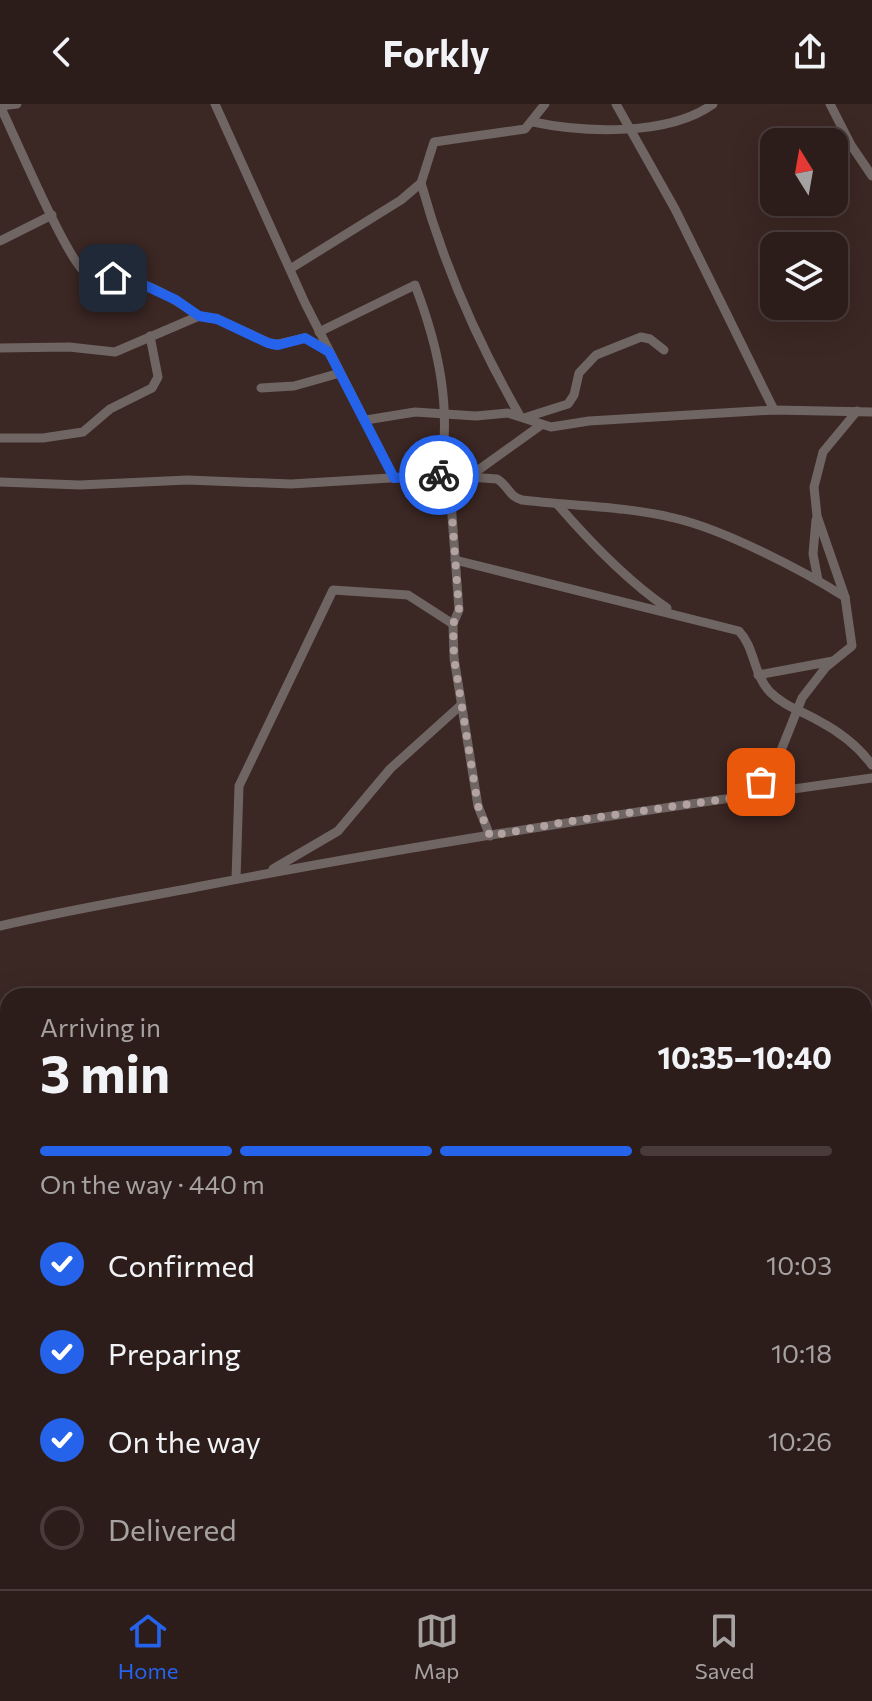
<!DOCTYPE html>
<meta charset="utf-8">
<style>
body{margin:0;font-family:Commissioner,sans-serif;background:#342623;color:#f1f3f6;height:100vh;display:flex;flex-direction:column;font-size:30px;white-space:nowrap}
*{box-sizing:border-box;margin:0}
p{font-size:26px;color:#a6a2a2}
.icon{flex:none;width:44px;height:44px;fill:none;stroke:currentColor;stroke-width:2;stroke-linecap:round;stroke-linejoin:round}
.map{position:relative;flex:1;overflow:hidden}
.sheet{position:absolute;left:0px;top:884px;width:872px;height:602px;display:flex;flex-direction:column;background:#2c1d1a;border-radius:24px 24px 0 0;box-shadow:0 8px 32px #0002,0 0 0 2px #483b39}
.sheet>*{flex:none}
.needle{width:52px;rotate:349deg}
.tools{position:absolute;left:760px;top:24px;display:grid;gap:16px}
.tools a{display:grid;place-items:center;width:88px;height:88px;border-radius:16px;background:#2c1d1a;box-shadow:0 8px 32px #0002,0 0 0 2px #483b39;font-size:40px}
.pin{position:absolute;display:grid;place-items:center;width:68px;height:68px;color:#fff;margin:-34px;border-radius:16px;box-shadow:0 4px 12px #0006}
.courier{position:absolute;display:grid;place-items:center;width:80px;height:80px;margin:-40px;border:6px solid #2563eb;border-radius:50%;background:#fff;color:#222;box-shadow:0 2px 10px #0007}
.overview em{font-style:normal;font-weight:700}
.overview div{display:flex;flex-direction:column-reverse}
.overview{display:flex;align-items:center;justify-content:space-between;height:136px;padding:0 40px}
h1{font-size:52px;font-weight:700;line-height:60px}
.bar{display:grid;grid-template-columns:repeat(4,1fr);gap:12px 8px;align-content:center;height:96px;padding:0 40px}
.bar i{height:10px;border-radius:6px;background:#483b39}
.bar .selected{background:#2563eb}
.bar p{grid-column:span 4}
ol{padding:0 40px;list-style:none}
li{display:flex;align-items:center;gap:24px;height:88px}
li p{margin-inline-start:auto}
li .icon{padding:8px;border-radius:50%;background:#2563eb;color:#fff;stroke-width:4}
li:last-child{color:#a6a2a2}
li i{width:44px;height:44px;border:4px solid #483b39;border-radius:50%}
header{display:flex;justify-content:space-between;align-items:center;height:104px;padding:0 40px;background:#2c1d1a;font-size:36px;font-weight:700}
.tab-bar{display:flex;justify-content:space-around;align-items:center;height:112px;border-top:2px solid #483b39;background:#2c1d1a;font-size:22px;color:#a6a2a2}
.tab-bar a{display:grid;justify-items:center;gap:4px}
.tab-bar .selected{color:#2563eb}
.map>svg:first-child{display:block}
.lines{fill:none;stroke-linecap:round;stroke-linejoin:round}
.minor{stroke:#6f6563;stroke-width:9}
.done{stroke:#b3a3a0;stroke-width:8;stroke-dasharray:0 14.4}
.route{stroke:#2563eb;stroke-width:10}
</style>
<header><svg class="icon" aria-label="back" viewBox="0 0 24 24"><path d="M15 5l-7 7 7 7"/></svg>Forkly<svg class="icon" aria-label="share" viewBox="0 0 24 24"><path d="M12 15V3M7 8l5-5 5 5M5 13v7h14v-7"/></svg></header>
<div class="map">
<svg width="872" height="1485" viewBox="0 0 872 1485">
<rect width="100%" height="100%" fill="#3b2723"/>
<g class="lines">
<!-- minor -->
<g class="minor">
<polyline points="215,0 305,199 394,374"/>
<polyline points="616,0 675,105 774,306"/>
<polyline points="830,0 851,41 872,72"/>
<path d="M0,2C14,30 67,157 86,169C98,177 115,173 128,176C153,181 178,197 199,212"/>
<polyline points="0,2 17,0"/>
<path d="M533,18C585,29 669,32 713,0"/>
<path d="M421,79C443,159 478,239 520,312"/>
<polyline points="0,137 52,111"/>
<polyline points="290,165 401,96 421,79 434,38 525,25 545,0"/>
<path d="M319,228L415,181C439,244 452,304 440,371"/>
<polyline points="0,244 69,243 115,248 199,212 217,215 274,241 305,234 327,246"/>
<polyline points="261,284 294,282 340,269"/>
<polyline points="527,313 568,300 574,291 579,269 596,251 641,233 650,235 664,246"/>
<polyline points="366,316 415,308 476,312 508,309 551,323 589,317 774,306 872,308"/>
<polyline points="0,334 43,334 83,328 110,305 152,284 158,273 150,232"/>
<polyline points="449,371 459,506 453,520 454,554 478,702 490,732"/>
<polyline points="470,372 541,321"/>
<path d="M0,378L80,381L187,376L291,380L440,371L497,375C508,381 509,393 522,396C572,402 625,402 674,414C723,425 802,466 845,493"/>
<path d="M558,401C590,438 626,476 667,504"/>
<polyline points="816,416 813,450 818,476"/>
<path d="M455,456L739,527C755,544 753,570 770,588C784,602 802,607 819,617C840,628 858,642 872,661"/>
<polyline points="758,571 833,557"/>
<polyline points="753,691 776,659 802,594 826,563 852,542 845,493 817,412 814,383 823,348 857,307"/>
<polyline points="273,765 338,727 390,665 461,601"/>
<polyline points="236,775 239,682 333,486 408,491 453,520"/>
<path d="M0,822C67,806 135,795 202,782C424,739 648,705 872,674"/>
<polyline points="0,973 8,991"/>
<polyline points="0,1107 8,1109"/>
<polyline points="864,1130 872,1131"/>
<polyline points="0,1202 8,1169"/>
<polyline points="864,1206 872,1208"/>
<polyline points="864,1285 872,1286"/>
<polyline points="864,1315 872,1312"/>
<polyline points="180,1478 185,1485"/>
<polyline points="536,1478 541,1485"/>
<polyline points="218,1485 252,1478"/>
<polyline points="689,1485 690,1478"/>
</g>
</g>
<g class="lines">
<!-- done -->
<polyline class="done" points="439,371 449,371 459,506 453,520 454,554 478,702 490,732 565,718 753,691 761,678"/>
<!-- route -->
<polyline class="route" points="113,174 144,181 176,196 199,212 217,215 268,239 278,241 305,234 329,248 394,374 439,371"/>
</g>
</svg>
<div class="tools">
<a><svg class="needle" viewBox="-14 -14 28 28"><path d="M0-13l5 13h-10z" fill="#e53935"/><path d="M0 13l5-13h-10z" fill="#a6a2a2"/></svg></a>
<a><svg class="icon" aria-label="layers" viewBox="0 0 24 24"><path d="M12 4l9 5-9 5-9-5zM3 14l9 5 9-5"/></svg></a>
</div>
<div class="pin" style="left:761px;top:678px;background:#ea580c"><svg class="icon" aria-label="bag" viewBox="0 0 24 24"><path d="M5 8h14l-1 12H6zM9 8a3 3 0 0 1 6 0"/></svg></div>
<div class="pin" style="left:113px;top:174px;background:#1f2937"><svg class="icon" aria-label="home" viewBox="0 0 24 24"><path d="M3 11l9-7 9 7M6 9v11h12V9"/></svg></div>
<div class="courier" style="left:439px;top:371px"><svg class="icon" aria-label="bike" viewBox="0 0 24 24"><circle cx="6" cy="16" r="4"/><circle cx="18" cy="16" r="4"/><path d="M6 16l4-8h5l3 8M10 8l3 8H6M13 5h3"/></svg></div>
<section class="sheet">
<div class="overview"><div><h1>3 min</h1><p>Arriving in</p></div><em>10:35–10:40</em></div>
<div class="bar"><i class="selected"></i><i class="selected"></i><i class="selected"></i><i></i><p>On the way · 440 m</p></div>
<ol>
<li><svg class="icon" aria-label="check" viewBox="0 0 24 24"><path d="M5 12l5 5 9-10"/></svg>Confirmed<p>10:03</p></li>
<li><svg class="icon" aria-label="check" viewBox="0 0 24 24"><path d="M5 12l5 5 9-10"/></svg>Preparing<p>10:18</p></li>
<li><svg class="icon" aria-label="check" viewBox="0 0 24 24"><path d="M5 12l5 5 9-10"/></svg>On the way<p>10:26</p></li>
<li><i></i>Delivered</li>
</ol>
</section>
</div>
<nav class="tab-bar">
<a class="selected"><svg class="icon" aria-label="home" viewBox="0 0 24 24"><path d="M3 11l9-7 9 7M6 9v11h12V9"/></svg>Home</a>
<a><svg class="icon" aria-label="map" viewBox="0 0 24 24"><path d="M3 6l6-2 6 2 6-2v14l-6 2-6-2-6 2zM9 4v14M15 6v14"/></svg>Map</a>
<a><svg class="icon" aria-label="saved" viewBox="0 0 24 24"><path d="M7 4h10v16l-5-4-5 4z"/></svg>Saved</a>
</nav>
